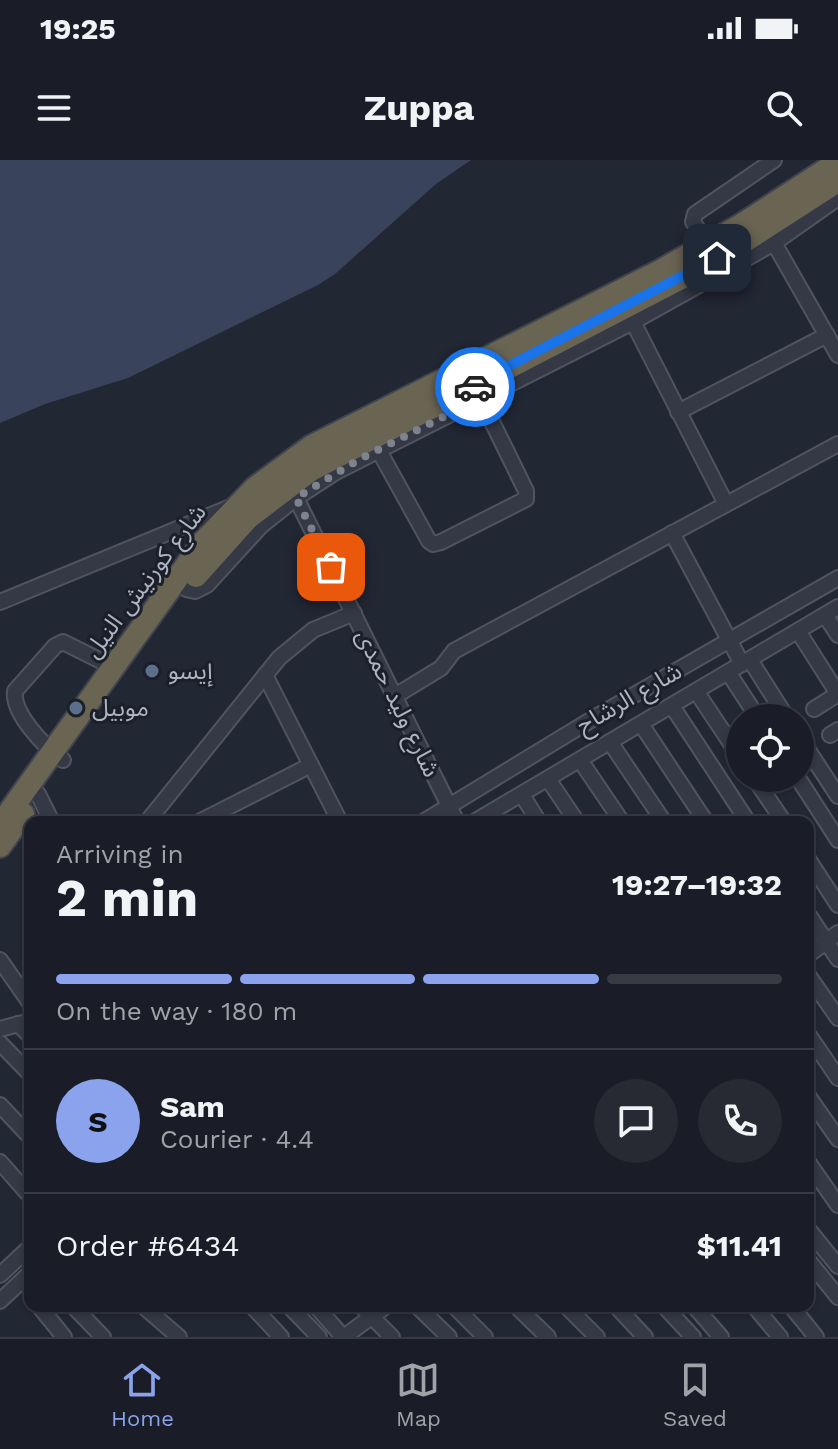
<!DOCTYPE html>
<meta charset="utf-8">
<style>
body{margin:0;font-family:"Work Sans","Noto Sans Arabic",sans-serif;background:#272a33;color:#f1f3f6;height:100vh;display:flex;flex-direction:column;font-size:30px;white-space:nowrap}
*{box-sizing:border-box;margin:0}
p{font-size:26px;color:#9fa2a7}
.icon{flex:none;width:44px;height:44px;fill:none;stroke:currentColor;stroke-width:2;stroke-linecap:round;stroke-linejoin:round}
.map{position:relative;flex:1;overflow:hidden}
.details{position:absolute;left:24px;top:656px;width:790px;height:496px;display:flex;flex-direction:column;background:#1a1d27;border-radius:16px;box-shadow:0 2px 6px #0004,0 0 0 2px #383b44}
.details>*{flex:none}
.buttons{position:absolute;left:726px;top:544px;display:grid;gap:16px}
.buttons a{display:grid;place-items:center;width:88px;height:88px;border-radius:50%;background:#1a1d27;box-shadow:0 2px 6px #0004,0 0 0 2px #383b44;font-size:40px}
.pin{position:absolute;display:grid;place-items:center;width:68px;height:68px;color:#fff;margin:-34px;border-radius:16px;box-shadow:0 4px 12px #0006}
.courier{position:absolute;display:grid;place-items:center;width:80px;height:80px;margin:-40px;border:6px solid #1a73e8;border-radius:50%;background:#fff;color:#222;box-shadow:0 2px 10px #0007}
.headline em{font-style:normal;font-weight:700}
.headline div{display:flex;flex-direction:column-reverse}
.headline{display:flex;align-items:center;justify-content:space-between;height:136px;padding:0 32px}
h1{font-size:52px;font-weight:700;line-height:60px}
.bar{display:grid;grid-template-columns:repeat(4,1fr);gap:12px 8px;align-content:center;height:96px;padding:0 32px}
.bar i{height:10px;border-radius:6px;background:#383b44}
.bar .current{background:#8aa3ec}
.bar p{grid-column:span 4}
.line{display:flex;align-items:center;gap:20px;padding:0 32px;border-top:2px solid #383b44}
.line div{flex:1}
.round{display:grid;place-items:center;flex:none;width:84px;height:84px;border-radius:42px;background:#272a33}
.status{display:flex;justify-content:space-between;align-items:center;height:56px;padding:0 40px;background:#1a1d27;direction:ltr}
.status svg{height:22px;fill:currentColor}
header{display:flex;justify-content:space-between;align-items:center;height:104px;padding:0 32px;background:#1a1d27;font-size:36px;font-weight:700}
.tab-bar{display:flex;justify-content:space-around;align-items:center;height:112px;border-top:2px solid #383b44;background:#1a1d27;font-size:22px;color:#9fa2a7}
.tab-bar a{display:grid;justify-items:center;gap:4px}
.tab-bar .current{color:#8aa3ec}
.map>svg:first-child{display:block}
.water{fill:#39435c}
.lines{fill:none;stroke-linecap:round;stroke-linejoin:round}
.minor-casing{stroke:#4f5460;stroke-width:18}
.highway-casing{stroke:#3f444f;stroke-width:26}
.minor{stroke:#353945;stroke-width:14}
.highway{stroke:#6a6453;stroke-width:22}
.done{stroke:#7e8390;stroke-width:8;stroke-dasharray:0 14.4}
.route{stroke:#1a73e8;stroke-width:10}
.service-dot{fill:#5c6f8a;stroke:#1a1f29;stroke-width:3}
.labels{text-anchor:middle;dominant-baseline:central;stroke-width:6;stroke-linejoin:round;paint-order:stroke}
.street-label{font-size:24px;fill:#afb4c2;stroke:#1a1f29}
.poi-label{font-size:24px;fill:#afb4c2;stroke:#1a1f29;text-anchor:start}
</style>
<div class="status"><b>19:25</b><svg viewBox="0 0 49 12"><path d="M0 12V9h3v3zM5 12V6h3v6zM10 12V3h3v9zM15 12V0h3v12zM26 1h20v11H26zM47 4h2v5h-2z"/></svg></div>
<header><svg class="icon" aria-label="menu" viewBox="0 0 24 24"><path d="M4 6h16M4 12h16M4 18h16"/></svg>Zuppa<svg class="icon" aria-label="search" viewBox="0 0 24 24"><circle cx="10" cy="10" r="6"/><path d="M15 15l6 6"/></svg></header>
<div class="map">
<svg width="838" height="1177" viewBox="0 0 838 1177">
<rect width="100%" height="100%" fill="#222734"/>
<!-- water -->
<polygon class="water" points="0,0 471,0 436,24 335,114 318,125 128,218 45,244 0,263"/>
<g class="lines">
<defs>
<g id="minor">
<polyline points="770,76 838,195"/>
<polyline points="708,84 693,62 695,54 774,0"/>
<polyline points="633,162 726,344"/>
<polyline points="678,252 827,175"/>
<polyline points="378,289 429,381 433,384 441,382 526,339 526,331 477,231"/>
<polyline points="296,338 457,662"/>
<polyline points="672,373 742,504"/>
<polyline points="186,429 195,431 207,425 261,366 296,338 336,312 633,162 774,83 838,38"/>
<polyline points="0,442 233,346"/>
<polyline points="825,455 838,475"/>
<polyline points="798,471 838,534"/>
<polyline points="750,500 787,558"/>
<polyline points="728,512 758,558"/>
<polyline points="265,515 340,662"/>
<polyline points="696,531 740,597"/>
<polyline points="395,536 441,508 454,491 838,284"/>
<polyline points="672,546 748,662"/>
<polyline points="814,549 838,534"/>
<polyline points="641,564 706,662"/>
<polyline points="830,575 838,570"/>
<polyline points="800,578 838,636"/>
<polyline points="610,582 664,662"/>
<path d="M63,600C45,587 12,554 15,531L55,486L63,482L113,507"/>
<polyline points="580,600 622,662"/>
<polyline points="754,618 784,662"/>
<polyline points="798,618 838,680"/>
<polyline points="548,619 577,662"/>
<polyline points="38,634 52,662"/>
<polyline points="522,635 539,662"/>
<polyline points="147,662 279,498 313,470 354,453"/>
<polyline points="199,662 311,605"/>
<polyline points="423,662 594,558 838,418"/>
<polyline points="474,662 838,447"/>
<polyline points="808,699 838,745"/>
<polyline points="808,754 838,799"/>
<polyline points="808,795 838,773"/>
<polyline points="0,800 30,843"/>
<polyline points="808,815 838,858"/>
<polyline points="18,864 30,876"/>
<polyline points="0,869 30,861"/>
<polyline points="808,874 838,918"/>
<polyline points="0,883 30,914"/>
<polyline points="808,936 838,979"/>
<polyline points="0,945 30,977"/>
<polyline points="0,1002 30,1036"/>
<polyline points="808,1002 838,1045"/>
<polyline points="808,1069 838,1106"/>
<polyline points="808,1100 838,1137"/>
<polyline points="0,1115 30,1087"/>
<polyline points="0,1141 30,1113"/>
<polyline points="39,1146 64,1177"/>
<polyline points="73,1146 103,1177"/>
<polyline points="143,1146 179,1177"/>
<polyline points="252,1146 281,1177"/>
<polyline points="289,1146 319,1177"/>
<polyline points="316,1146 343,1177"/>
<polyline points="361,1146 392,1177"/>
<polyline points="417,1146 449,1177"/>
<polyline points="454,1146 485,1177"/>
<polyline points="516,1146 548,1177"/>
<polyline points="566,1146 597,1177"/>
<polyline points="616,1146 645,1177"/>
<polyline points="664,1146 693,1177"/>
<polyline points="694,1146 721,1177"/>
<polyline points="754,1146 780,1177"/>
<polyline points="791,1146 816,1177"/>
<polyline points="344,1177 386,1146"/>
</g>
<g id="highway">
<polyline points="196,416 248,358 311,310 687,115 748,79 838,21"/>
<polyline points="0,665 204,381 255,328 312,286 662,110 743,64 838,2"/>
<polyline points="0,686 23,654"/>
</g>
</defs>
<!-- minor casing -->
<use href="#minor" class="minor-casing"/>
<!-- highway casing -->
<use href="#highway" class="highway-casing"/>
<!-- minor -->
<use href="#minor" class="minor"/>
<!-- highway -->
<use href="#highway" class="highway"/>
</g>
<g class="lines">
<!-- done -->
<polyline class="done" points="331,407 296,338 360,299 481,238 475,227"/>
<!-- route -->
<polyline class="route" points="475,227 474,224 717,98"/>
</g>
<!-- markers -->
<g class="service-dot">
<circle cx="152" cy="511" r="8"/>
<circle cx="76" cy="548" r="8"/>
</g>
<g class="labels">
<!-- street labels -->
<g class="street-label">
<text transform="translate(145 421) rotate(-53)">شارع كورنيش النيل</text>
<text transform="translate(629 538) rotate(-30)">شارع الرشاح</text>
<text transform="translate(398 543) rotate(64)">شارع وليد حمدى</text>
</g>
<!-- poi labels -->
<g class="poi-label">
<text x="168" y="511">إيسو</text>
<text x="92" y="548">موبيل</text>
</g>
</g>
</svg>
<div class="buttons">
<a><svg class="icon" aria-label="locate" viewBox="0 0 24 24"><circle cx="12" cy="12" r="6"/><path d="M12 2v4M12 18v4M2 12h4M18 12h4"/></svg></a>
</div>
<div class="pin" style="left:331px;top:407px;background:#ea580c"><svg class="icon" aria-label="bag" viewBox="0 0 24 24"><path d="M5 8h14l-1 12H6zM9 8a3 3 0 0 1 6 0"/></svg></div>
<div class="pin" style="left:717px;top:98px;background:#1f2937"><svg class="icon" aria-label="home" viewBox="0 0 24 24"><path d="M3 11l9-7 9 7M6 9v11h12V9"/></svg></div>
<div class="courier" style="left:475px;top:227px"><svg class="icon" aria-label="car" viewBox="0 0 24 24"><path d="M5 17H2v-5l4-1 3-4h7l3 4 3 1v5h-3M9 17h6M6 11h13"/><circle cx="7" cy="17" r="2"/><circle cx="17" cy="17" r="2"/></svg></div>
<section class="details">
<div class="headline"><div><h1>2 min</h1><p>Arriving in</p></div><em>19:27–19:32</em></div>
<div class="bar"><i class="current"></i><i class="current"></i><i class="current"></i><i></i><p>On the way · 180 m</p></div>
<div class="line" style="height:144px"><b class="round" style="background:#8aa3ec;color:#111">S</b><div><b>Sam</b><p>Courier · 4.4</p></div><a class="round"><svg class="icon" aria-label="chat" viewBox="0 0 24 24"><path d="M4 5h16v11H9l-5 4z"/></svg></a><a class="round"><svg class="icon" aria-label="phone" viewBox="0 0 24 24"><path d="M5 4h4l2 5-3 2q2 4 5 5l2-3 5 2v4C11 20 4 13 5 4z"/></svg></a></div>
<div class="line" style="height:104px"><div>Order #6434</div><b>$11.41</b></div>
</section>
</div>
<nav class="tab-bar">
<a class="current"><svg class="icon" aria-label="home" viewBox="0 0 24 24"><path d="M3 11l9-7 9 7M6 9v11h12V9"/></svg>Home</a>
<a><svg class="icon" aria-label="map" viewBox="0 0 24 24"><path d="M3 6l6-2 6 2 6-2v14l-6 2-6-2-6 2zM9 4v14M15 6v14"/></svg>Map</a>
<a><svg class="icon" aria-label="saved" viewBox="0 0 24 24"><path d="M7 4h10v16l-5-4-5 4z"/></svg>Saved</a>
</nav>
